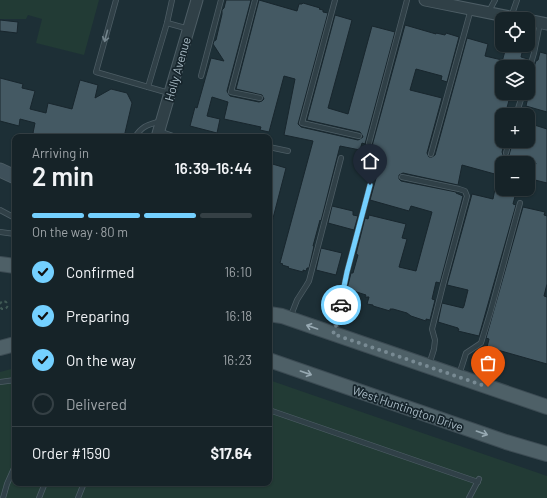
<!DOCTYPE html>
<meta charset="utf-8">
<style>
body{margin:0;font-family:Barlow,sans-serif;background:#1f2b30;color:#f1f3f6;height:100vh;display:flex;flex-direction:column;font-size:15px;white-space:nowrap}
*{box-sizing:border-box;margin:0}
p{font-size:13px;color:#9ea4a8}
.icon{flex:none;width:22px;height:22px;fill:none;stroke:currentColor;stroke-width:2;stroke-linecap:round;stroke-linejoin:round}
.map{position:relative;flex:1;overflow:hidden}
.drawer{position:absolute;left:12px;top:134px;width:260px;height:352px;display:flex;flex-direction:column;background:#162328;border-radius:8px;box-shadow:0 1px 3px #0004,0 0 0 1px #354045}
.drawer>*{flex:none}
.tools{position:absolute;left:495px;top:12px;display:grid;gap:8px}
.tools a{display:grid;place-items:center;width:40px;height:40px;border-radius:8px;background:#162328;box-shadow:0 1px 3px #0004,0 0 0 1px #354045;font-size:20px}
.pin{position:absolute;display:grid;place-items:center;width:34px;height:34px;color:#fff;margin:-41px -17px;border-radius:50% 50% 50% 0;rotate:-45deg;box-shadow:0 0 4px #0007}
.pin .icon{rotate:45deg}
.courier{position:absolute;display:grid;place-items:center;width:40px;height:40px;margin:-20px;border:3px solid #74d0ff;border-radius:50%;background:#fff;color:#222;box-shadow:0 1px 5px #0007}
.overview em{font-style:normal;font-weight:600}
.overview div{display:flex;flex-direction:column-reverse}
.overview{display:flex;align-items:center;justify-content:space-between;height:68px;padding:0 20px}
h1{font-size:26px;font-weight:600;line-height:30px}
.bar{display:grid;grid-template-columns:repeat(4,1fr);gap:6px 4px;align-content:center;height:48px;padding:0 20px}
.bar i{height:5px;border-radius:3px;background:#354045}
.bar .on{background:#74d0ff}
.bar p{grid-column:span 4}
.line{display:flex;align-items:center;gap:10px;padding:0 20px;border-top:1px solid #354045}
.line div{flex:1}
ol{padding:0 20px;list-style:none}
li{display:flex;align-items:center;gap:12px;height:44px}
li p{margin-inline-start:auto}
li .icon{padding:4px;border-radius:50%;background:#74d0ff;color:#111;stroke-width:4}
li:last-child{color:#9ea4a8}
li i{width:22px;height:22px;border:2px solid #354045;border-radius:50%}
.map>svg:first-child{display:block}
.green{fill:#223b35}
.building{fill:#445963;stroke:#18262d}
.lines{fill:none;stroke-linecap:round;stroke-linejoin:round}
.service-casing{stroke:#4d5d65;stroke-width:6}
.tertiary-casing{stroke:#4d5d65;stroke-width:13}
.secondary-casing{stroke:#4d5d65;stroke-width:15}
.primary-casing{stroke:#3c4b53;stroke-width:16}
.path{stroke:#405955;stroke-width:2;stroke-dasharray:3 3;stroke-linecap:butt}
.service{stroke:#304047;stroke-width:4.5}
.tertiary{stroke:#304047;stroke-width:11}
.secondary{stroke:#3e505a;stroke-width:13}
.primary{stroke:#4e6067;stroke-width:14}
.oneway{stroke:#73848c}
.oneway2{stroke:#97a9b2}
.done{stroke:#788a93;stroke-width:4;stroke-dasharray:0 7.2}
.route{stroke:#74d0ff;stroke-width:5}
.labels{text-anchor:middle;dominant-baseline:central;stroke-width:3.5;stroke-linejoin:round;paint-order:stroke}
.street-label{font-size:12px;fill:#a9bbc5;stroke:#16242b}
</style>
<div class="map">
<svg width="547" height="498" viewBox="0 0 547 498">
<rect width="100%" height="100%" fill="#1d2f36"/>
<!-- green -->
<g class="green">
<polygon points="0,0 99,0 84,55 36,43 42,19 28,15 26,19 0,19"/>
<polygon points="15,368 15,483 269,483 269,380 547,476 547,498 0,498 0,372"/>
</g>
<!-- building -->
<g class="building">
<polygon points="226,0 251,0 227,91 228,93 230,96 259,102 262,101 264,99 262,95 236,89 259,0 297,11 299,4 302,4 303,3 320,8 319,9 323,10 323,12 328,13 298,124 301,127 358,140 360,139 363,137 362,135 360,132 307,120 335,15 352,20 328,108 348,114 372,26 395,32 365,144 362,143 360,150 340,146 321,221 320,220 313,246 314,246 309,268 307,268 306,271 303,270 303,272 288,268 289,267 282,265 283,264 280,263 313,141 284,135 295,79 284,76 269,132 260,130 261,127 224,119 228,102 212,97 207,116 220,119 217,133 190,126 195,107 197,108 211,58 224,61 213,44 214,41 216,40 222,14 222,10 224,8"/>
<polygon points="0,20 18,22 17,33 0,31"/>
<polygon points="405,25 436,34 436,33 445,35 446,33 459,37 447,82 441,80 442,76 416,69 410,90 442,98 427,153 429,157 432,157 435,155 467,38 488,44 485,56 502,60 502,62 506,47 507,47 507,46 523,49 521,57 528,59 526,67 502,67 502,93 511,93 505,115 502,115 502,131 499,141 505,141 502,152 503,155 507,157 509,155 513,141 528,141 528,123 547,129 547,183 531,179 536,163 502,163 502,176 462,165 458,185 403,173 399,175 399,179 401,181 456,192 456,193 463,196 440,283 436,282 432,299 435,300 430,320 426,319 426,321 411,316 407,313 393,309 390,309 390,311 373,306 373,305 367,304 369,297 365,297 366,295 347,289 351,273 353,273 358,255 356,254 365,218 368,219 369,215 406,224 402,238 407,239 399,267 416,271 432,212 411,206 409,211 370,200 378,171 375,170 376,166 375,166 380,149 378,149 379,148 372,146"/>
<polygon points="540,52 547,54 547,112 526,106 528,97 527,97 535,67 534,67 536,61 538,60"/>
<polygon points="0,78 23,84 22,88 35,91 30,109 46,113 48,103 72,109 80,80 98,85 95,98 111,89 127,93 132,103 124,137 39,137 39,135 33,133 35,123 20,119 19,126 0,121"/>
<polygon points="269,163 286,168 272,222 269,222"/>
<polygon points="495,189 517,189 513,204 516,205 479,336 458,331 459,329 458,329 458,328 438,322 442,303 463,308 464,306 468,290 447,285 472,194 493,199"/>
<polygon points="332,206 353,211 353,215 358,216 354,230 328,223"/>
<polygon points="523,207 545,212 544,215 547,216 547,284 544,296 547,297 547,364 487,347 489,339 486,338"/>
<polygon points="321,248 342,253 336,275 316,270"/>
</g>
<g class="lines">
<defs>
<g id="service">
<polyline points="116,0 96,72 148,87"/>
<polyline points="255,0 231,92 260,98"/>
<polyline points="335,0 302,123 359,136"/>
<polyline points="488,13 495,0"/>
<polyline points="511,17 517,0"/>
<polyline points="167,23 189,29"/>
<polyline points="528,74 534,53 540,23"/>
<polyline points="201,76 221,0"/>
<polyline points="169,93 148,87 167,23 172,0"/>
<polyline points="516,115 523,93"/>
<polyline points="159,131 176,137"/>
<path d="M135,137C143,125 148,125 161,121"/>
<polyline points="369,143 407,0"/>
<polyline points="269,147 288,151"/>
<polyline points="506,153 509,141"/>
<polyline points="431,154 471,9"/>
<polyline points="402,177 459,189 465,191 467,196 443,285 432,329 435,340 434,349 429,365"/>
<polyline points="0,210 15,218"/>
<polyline points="0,232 15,234"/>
<polyline points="290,318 297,300 306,286 309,281 341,158"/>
<polyline points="334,332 341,312 342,296 347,272 370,185"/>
<polyline points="459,375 466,353 481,343 491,310 520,203"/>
<polyline points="0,382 15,380"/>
<polyline points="269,410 478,482"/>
<polyline points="3,498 7,484 15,466"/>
<polyline points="39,498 45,483"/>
<polyline points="78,498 84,483"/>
<polyline points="469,498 479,479"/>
</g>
<g id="tertiary">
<polyline points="425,0 520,19"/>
<polyline points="528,20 547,24"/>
<polyline points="157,137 197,0"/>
</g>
<polyline id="secondary" points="0,170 15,177"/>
<g id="primary">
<polyline points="0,264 15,266"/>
<polyline points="269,314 282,316 547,407"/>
<polyline points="0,348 15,344"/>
<polyline points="269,360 506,442 547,454"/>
</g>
</defs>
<!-- service casing -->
<use href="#service" class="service-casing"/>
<!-- tertiary casing -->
<use href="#tertiary" class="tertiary-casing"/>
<!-- secondary casing -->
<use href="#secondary" class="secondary-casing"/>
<!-- primary casing -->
<use href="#primary" class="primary-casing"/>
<!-- path -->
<path class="path" d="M0,304L2,301C10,301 9,310 2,309L0,307"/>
<!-- service -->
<use href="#service" class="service"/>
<!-- tertiary -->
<use href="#tertiary" class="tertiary"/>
<!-- secondary -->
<use href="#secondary" class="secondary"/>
<!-- primary -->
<use href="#primary" class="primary"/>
</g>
<!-- one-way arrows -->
<defs><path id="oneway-shaft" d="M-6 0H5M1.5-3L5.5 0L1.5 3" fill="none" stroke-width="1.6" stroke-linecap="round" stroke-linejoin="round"/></defs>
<use class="oneway" href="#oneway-shaft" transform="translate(106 36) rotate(105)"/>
<g class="oneway2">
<use href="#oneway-shaft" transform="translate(312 327) rotate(-161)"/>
<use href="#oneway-shaft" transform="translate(306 373) rotate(19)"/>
<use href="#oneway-shaft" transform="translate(482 433) rotate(19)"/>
</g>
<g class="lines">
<!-- done -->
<polyline class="done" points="341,305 341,312 333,334 488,387"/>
<!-- route -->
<polyline class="route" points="341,305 342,296 347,272 370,185"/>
</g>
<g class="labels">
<!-- street labels -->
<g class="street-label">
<text transform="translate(177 69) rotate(-74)">Holly Avenue</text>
<text transform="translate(408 408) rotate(19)">West Huntington Drive</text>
</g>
</g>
</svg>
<div class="tools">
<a><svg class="icon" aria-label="locate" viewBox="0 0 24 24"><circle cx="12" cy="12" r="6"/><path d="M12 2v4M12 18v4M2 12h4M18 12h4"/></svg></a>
<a><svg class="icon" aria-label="layers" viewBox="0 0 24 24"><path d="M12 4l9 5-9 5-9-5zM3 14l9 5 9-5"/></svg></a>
<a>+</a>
<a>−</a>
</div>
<div class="pin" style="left:488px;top:387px;background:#ea580c"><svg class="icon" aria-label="bag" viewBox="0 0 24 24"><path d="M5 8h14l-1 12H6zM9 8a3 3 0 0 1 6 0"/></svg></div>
<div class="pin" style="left:370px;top:185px;background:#1f2937"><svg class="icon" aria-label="home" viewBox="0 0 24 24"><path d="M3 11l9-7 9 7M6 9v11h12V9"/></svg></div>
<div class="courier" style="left:341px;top:305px"><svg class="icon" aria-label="car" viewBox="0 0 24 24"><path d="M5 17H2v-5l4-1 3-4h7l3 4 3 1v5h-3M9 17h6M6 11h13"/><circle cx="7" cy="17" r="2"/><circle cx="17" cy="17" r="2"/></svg></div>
<section class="drawer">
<div class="overview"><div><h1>2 min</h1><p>Arriving in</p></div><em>16:39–16:44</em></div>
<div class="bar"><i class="on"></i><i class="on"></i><i class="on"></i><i></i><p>On the way · 80 m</p></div>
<ol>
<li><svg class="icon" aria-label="check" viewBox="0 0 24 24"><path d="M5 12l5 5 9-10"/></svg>Confirmed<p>16:10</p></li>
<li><svg class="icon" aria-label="check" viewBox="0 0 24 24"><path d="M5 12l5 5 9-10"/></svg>Preparing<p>16:18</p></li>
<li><svg class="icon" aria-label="check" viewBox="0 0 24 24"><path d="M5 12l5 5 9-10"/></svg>On the way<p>16:23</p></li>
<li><i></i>Delivered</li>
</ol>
<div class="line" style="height:52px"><div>Order #1590</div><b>$17.64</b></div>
</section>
</div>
